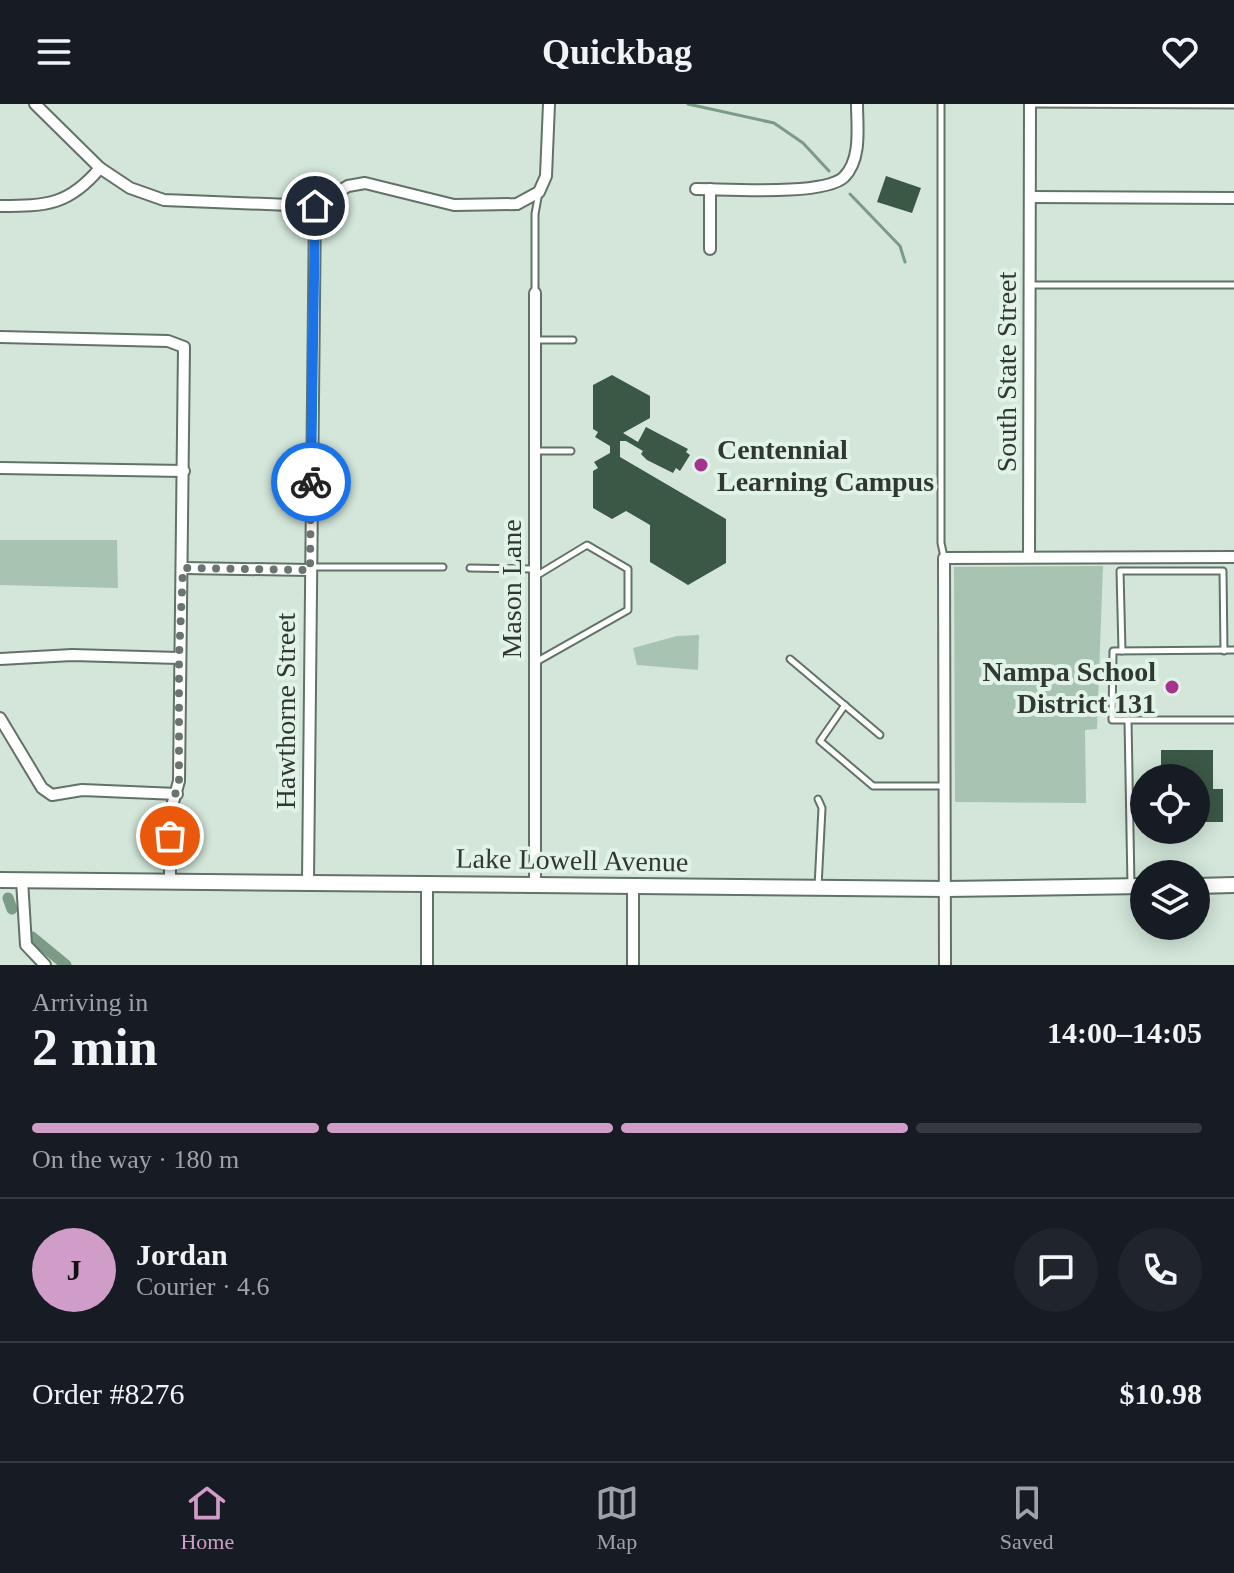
<!DOCTYPE html>
<meta charset="utf-8">
<style>
body{margin:0;font-family:"Times New Roman",serif;background:#20242c;color:#f1f3f6;height:100vh;display:flex;flex-direction:column;font-size:30px;white-space:nowrap}
*{box-sizing:border-box;margin:0}
p{font-size:26px;color:#9ea1a6}
.icon{flex:none;width:44px;height:44px;fill:none;stroke:currentColor;stroke-width:2;stroke-linecap:round;stroke-linejoin:round}
.map{position:relative;height:861px;overflow:hidden}
.side{display:flex;flex-direction:column;background:#171b24;flex:1}
.side>*{flex:none}
.fabs{position:absolute;left:1130px;top:660px;display:grid;gap:16px}
.fabs a{display:grid;place-items:center;width:80px;height:80px;border-radius:50%;background:#171b24;box-shadow:0 4px 20px #0003;font-size:40px}
.pin{position:absolute;display:grid;place-items:center;width:68px;height:68px;color:#fff;margin:-34px;border:4px solid #fff;border-radius:50%;box-shadow:0 2px 8px #0007}
.courier{position:absolute;display:grid;place-items:center;width:80px;height:80px;margin:-40px;border:6px solid #1a73e8;border-radius:50%;background:#fff;color:#222;box-shadow:0 2px 10px #0007}
.summary em{font-style:normal;font-weight:600}
.summary div{display:flex;flex-direction:column-reverse}
.summary{display:flex;align-items:center;justify-content:space-between;height:136px;padding:0 32px}
h1{font-size:52px;font-weight:600;line-height:60px}
.bar{display:grid;grid-template-columns:repeat(4,1fr);gap:12px 8px;align-content:center;height:96px;padding:0 32px}
.bar i{height:10px;border-radius:6px;background:#363941}
.bar .current{background:#cf9dc8}
.bar p{grid-column:span 4}
.line{display:flex;align-items:center;gap:20px;padding:0 32px;border-top:2px solid #363941}
.line div{flex:1}
.round{display:grid;place-items:center;flex:none;width:84px;height:84px;border-radius:42px;background:#20242c}
header{display:flex;justify-content:space-between;align-items:center;height:104px;padding:0 32px;background:#171b24;font-size:36px;font-weight:600}
.tabs{display:flex;justify-content:space-around;align-items:center;height:112px;border-top:2px solid #363941;background:#171b24;font-size:22px;color:#9ea1a6}
.tabs a{display:grid;justify-items:center;gap:4px}
.tabs .current{color:#cf9dc8}
.map>svg:first-child{display:block}
.green{fill:#a9c3b2}
.lines{fill:none;stroke-linecap:round;stroke-linejoin:round}
.stream{stroke:#7b9b87;stroke-width:3}
.canal{stroke:#7b9b87;stroke-width:11}
.building{fill:#3b5846}
.service-casing{stroke:#617267;stroke-width:9}
.minor-casing{stroke:#617267;stroke-width:14}
.secondary-casing{stroke:#617267;stroke-width:18}
.service{stroke:#fff;stroke-width:5}
.minor{stroke:#fff;stroke-width:10}
.secondary{stroke:#fff;stroke-width:14}
.done{stroke:#6a756d;stroke-width:8;stroke-dasharray:0 14.4}
.route{stroke:#1a73e8;stroke-width:10}
.poi-dot{fill:#a6348f;stroke:#e0f3e6;stroke-width:3}
.labels{text-anchor:middle;dominant-baseline:central;stroke-width:8;stroke-linejoin:round;paint-order:stroke}
.street-label{font-size:28px;fill:#313833;stroke:#e0f3e6}
.poi-label{font-size:28px;font-weight:bold;fill:#313833;stroke:#e0f3e6;text-anchor:start}
</style>
<header><svg class="icon" aria-label="menu" viewBox="0 0 24 24"><path d="M4 6h16M4 12h16M4 18h16"/></svg>Quickbag<svg class="icon" aria-label="heart" viewBox="0 0 24 24"><path d="M12 20l-8-8c-3-5 5-10 8-4 3-6 11-1 8 4z"/></svg></header>
<div class="map">
<svg width="1234" height="861" viewBox="0 0 1234 861">
<rect width="100%" height="100%" fill="#d3e6d9"/>
<!-- green -->
<g class="green">
<polygon points="0,436 117,436 118,484 0,481"/>
<polygon points="1103,462 1097,625 1085,626 1086,699 955,698 954,463"/>
<polygon points="699,531 698,566 637,561 633,544 677,532"/>
</g>
<g class="lines">
<!-- stream -->
<g class="stream">
<polyline points="688,0 774,19 803,39 829,67"/>
<polyline points="850,90 900,142 905,158"/>
</g>
<!-- canal -->
<g class="canal">
<polyline points="8,794 12,805"/>
<polyline points="32,833 66,861"/>
</g>
</g>
<!-- building -->
<g class="building">
<polygon points="886,72 921,84 912,109 877,98"/>
<polygon points="612,271 650,292 650,314 623,329 638,338 646,323 688,345 686,348 690,351 680,367 676,364 673,369 647,356 641,350 643,347 626,337 620,337 620,353 726,415 726,459 688,481 650,458 650,421 626,407 612,415 593,404 593,367 598,364 594,358 610,349 610,342 595,333 598,328 593,325 593,281"/>
<polygon points="1161,646 1213,646 1213,685 1223,685 1223,718 1196,718 1196,674 1161,674"/>
</g>
<g class="lines">
<defs>
<g id="service">
<polyline points="941,0 941,439 944,453"/>
<polyline points="1031,0 1234,1"/>
<polyline points="1031,181 1234,181"/>
<polyline points="535,188 535,110 539,88"/>
<polyline points="535,236 573,236"/>
<polyline points="536,347 571,347"/>
<polyline points="311,463 443,463"/>
<polyline points="470,464 533,465"/>
<polyline points="1234,546 1113,547 1112,616 1234,616"/>
<polyline points="1122,547 1120,467 1223,467 1224,547"/>
<polyline points="790,555 880,631"/>
<polyline points="536,558 628,506 628,465 587,441 536,472"/>
<polyline points="845,601 820,637 873,682 944,682"/>
<polyline points="1128,616 1131,782"/>
<polyline points="818,695 822,704 818,783"/>
</g>
<g id="minor">
<polyline points="35,0 100,64 130,84 164,96 315,102 348,82 365,79 454,101 517,100 539,88 546,72 549,0"/>
<path d="M696,85C727,85 824,92 844,73C862,55 857,22 857,0"/>
<polyline points="710,85 710,145"/>
<polyline points="1030,93 1234,94"/>
<path d="M0,102C47,102 69,101 100,64"/>
<polyline points="0,233 168,237 184,243 179,677 170,709 170,777"/>
<polyline points="0,364 184,367"/>
<polyline points="1029,453 1030,0"/>
<polyline points="183,464 310,466"/>
<polyline points="0,555 72,551 179,554"/>
<polyline points="0,614 42,684 52,691 82,686 177,690"/>
<polyline points="22,776 26,841 45,861"/>
<polyline points="308,777 315,102"/>
<polyline points="427,781 427,861"/>
<polyline points="535,781 535,189"/>
<polyline points="633,861 633,783"/>
<polyline points="945,861 944,454 1234,453"/>
</g>
<g id="secondary">
<polyline points="0,776 946,785 1144,782"/>
<polyline points="1196,782 1234,781"/>
</g>
</defs>
<!-- service casing -->
<use href="#service" class="service-casing"/>
<!-- minor casing -->
<use href="#minor" class="minor-casing"/>
<!-- secondary casing -->
<use href="#secondary" class="secondary-casing"/>
<!-- service -->
<use href="#service" class="service"/>
<!-- minor -->
<use href="#minor" class="minor"/>
<!-- secondary -->
<use href="#secondary" class="secondary"/>
</g>
<g class="lines">
<!-- done -->
<polyline class="done" points="170,732 170,709 179,677 179,554 183,464 310,466 311,378"/>
<!-- route -->
<polyline class="route" points="311,378 315,102"/>
</g>
<!-- markers -->
<g class="poi-dot">
<circle cx="701" cy="361" r="8"/>
<circle cx="1172" cy="583" r="8"/>
</g>
<g class="labels">
<!-- street labels -->
<g class="street-label">
<text transform="translate(1006 268) rotate(-90)">South State Street</text>
<text transform="translate(511 485) rotate(-90)">Mason Lane</text>
<text transform="translate(285 607) rotate(-90)">Hawthorne Street</text>
<text transform="translate(572 756) rotate(1)">Lake Lowell Avenue</text>
</g>
<!-- poi labels -->
<g class="poi-label">
<text x="717" y="345">Centennial<tspan x="717" dy="32">Learning Campus</tspan></text>
<text x="1156" y="567" text-anchor="end">Nampa School<tspan x="1156" dy="32">District 131</tspan></text>
</g>
</g>
</svg>
<div class="fabs">
<a><svg class="icon" aria-label="locate" viewBox="0 0 24 24"><circle cx="12" cy="12" r="6"/><path d="M12 2v4M12 18v4M2 12h4M18 12h4"/></svg></a>
<a><svg class="icon" aria-label="layers" viewBox="0 0 24 24"><path d="M12 4l9 5-9 5-9-5zM3 14l9 5 9-5"/></svg></a>
</div>
<div class="pin" style="left:170px;top:732px;background:#ea580c"><svg class="icon" aria-label="bag" viewBox="0 0 24 24"><path d="M5 8h14l-1 12H6zM9 8a3 3 0 0 1 6 0"/></svg></div>
<div class="pin" style="left:315px;top:102px;background:#1f2937"><svg class="icon" aria-label="home" viewBox="0 0 24 24"><path d="M3 11l9-7 9 7M6 9v11h12V9"/></svg></div>
<div class="courier" style="left:311px;top:378px"><svg class="icon" aria-label="bike" viewBox="0 0 24 24"><circle cx="6" cy="16" r="4"/><circle cx="18" cy="16" r="4"/><path d="M6 16l4-8h5l3 8M10 8l3 8H6M13 5h3"/></svg></div>
</div>
<section class="side">
<div class="summary"><div><h1>2 min</h1><p>Arriving in</p></div><em>14:00–14:05</em></div>
<div class="bar"><i class="current"></i><i class="current"></i><i class="current"></i><i></i><p>On the way · 180 m</p></div>
<div class="line" style="height:144px"><b class="round" style="background:#cf9dc8;color:#111">J</b><div><b>Jordan</b><p>Courier · 4.6</p></div><a class="round"><svg class="icon" aria-label="chat" viewBox="0 0 24 24"><path d="M4 5h16v11H9l-5 4z"/></svg></a><a class="round"><svg class="icon" aria-label="phone" viewBox="0 0 24 24"><path d="M5 4h4l2 5-3 2q2 4 5 5l2-3 5 2v4C11 20 4 13 5 4z"/></svg></a></div>
<div class="line" style="height:104px"><div>Order #8276</div><b>$10.98</b></div>
</section>
<nav class="tabs">
<a class="current"><svg class="icon" aria-label="home" viewBox="0 0 24 24"><path d="M3 11l9-7 9 7M6 9v11h12V9"/></svg>Home</a>
<a><svg class="icon" aria-label="map" viewBox="0 0 24 24"><path d="M3 6l6-2 6 2 6-2v14l-6 2-6-2-6 2zM9 4v14M15 6v14"/></svg>Map</a>
<a><svg class="icon" aria-label="saved" viewBox="0 0 24 24"><path d="M7 4h10v16l-5-4-5 4z"/></svg>Saved</a>
</nav>
